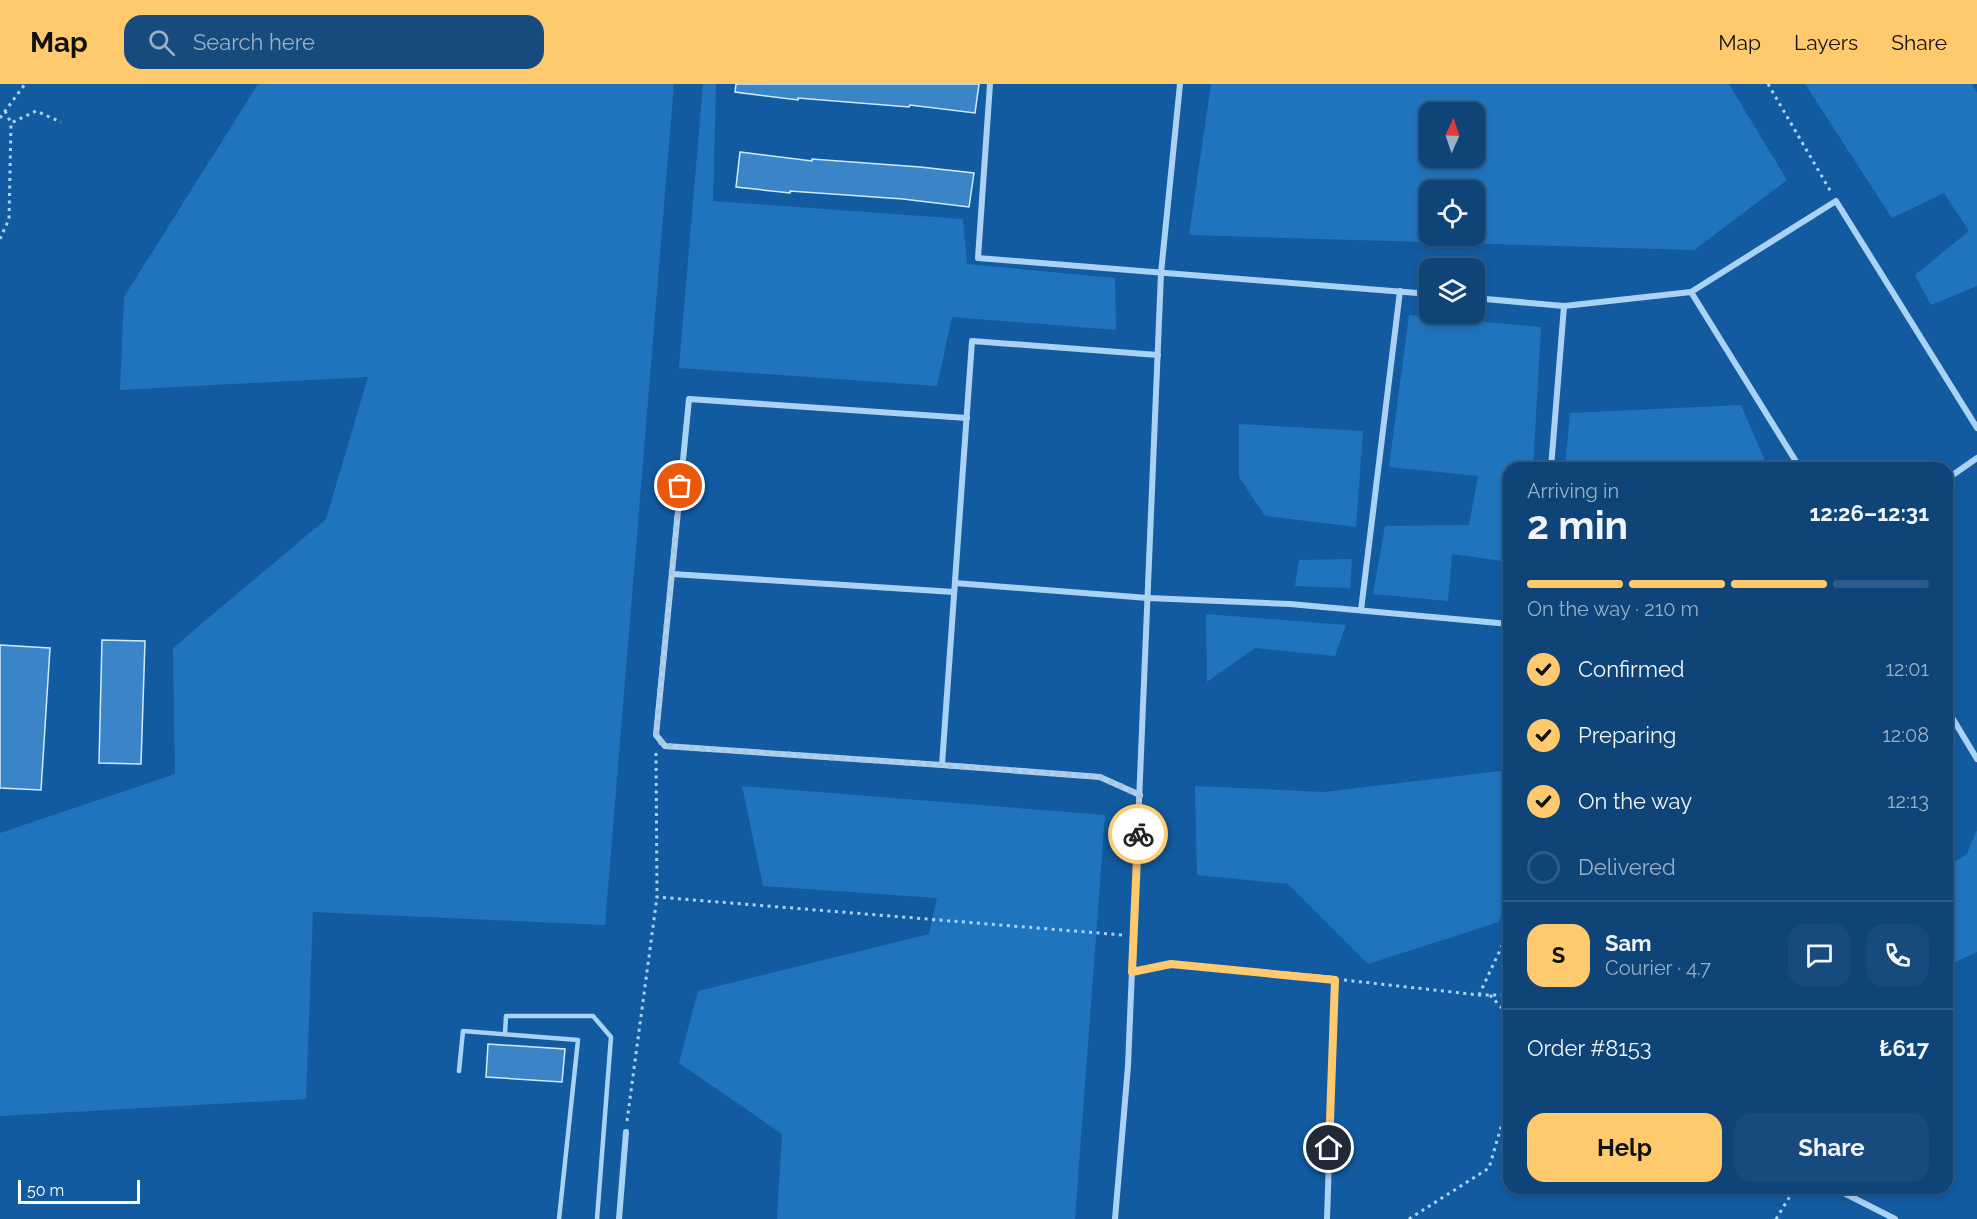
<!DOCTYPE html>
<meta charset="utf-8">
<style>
body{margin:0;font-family:Raleway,sans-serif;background:#174b7d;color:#f1f3f6;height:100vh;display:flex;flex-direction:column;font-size:22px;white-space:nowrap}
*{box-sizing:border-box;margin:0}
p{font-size:20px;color:#9bb0c6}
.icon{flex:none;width:33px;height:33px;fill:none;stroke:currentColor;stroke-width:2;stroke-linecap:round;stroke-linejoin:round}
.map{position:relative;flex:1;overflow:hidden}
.details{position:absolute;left:1503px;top:378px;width:450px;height:732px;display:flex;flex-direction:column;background:#0e4478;border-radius:18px;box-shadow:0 3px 9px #0003,0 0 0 2px #2e5c8a}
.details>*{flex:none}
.needle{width:39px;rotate:3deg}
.fabs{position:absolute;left:1419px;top:18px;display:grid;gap:12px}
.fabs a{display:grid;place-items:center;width:66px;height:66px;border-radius:12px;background:#0e4478;box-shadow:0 3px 9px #0003,0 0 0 2px #2e5c8a;font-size:30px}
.scale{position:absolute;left:18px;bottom:15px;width:122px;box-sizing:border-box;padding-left:6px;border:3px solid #fff;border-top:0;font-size:16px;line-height:21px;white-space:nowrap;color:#fff;-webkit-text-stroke:4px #125ba0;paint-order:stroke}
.pin{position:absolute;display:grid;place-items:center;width:51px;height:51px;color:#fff;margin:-26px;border:3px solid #fff;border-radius:50%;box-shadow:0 2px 6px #0007}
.courier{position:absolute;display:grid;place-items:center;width:60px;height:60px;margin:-30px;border:4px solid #ffca6e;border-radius:50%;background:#fff;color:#222;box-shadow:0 2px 8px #0007}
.headline em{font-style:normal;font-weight:700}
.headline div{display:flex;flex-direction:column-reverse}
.headline{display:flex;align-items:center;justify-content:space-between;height:102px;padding:0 24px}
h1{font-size:39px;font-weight:700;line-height:45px}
.bar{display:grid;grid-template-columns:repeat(4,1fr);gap:9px 6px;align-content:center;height:72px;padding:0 24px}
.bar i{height:8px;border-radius:4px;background:#2e5c8a}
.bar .selected{background:#ffca6e}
.bar p{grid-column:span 4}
.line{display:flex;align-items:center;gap:15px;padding:0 24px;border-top:2px solid #2e5c8a}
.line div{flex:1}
.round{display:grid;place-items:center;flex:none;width:63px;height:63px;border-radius:18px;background:#174b7d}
ol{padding:0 24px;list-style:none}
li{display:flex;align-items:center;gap:18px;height:66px}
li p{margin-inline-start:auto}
li .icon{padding:6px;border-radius:50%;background:#ffca6e;color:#111;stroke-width:4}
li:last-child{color:#9bb0c6}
li i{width:33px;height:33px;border:3px solid #2e5c8a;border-radius:50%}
.primary-button{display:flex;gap:12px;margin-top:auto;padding:12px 24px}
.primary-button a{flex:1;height:69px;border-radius:18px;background:#ffca6e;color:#111;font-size:24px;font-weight:700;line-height:69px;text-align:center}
.primary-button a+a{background:#174b7d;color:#f1f3f6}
header{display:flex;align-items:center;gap:36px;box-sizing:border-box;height:84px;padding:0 30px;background:#ffca6e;color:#111}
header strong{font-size:28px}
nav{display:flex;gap:33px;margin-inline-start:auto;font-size:21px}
.search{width:420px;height:54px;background:#174b7d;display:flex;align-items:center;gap:15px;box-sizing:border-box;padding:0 21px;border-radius:18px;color:#9bb0c6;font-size:22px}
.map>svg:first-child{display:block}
.green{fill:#2074be;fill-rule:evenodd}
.building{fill:#3b84c7;stroke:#d3eafe;stroke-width:1.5}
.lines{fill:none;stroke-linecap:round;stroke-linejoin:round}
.path{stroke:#aad2f5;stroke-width:3;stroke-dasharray:3 4.5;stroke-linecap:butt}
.lane{stroke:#aad2f5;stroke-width:4.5}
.street{stroke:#aad2f5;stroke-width:6}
.done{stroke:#acc6de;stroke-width:6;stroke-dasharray:0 10.8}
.route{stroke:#ffca6e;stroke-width:8}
</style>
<header>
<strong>Map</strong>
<div class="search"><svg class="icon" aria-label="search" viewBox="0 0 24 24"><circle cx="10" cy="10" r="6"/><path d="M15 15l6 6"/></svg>Search here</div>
<nav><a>Map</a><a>Layers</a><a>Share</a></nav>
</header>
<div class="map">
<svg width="1977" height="1135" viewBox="0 0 1977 1135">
<rect width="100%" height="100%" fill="#125ba0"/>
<!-- green -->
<g class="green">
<polygon points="258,0 674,0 605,841 313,828 306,1015 0,1032 0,749 175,690 173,564 326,435 368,293 120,306 124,213"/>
<polygon points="703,0 716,0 713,117 963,135 967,180 1115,194 1116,246 952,233 937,302 679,284"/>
<path d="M1211,0H1729L1787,96L1694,166L1189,151ZM1430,28H1474V74H1430ZM1430,106H1474V152H1430Z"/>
<polygon points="1805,0 1972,0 1977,9 1977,202 1931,221 1915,191 1969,147 1944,109 1892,134"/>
<polygon points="1409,231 1541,243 1533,384 1509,384 1509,478 1452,470 1448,517 1373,510 1385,442 1469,441 1478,392 1389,383"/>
<polygon points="1741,321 1768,384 1565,384 1570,329"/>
<polygon points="1239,340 1363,347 1356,443 1265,432 1239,393"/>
<polygon points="1352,475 1350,504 1295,502 1299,476"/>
<polygon points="1206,530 1346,541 1335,572 1255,564 1207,598"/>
<polygon points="1509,686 1509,803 1499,838 1368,880 1288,800 1197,791 1195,702 1324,708"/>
<polygon points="742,702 1105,731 1075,1135 777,1135 782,1050 679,979 698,907 929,850 937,814 763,802"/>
<polygon points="1977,746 1977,868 1947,882 1947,783 1967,770"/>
</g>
<!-- building -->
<g class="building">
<polygon points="736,0 979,0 975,29 910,21 909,23 798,14 798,16 735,8"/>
<polygon points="740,68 812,77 812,75 920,83 974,89 969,123 903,115 790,107 790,109 736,103"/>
<polygon points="102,556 145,557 141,680 99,679"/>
<polygon points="0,561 50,564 41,706 0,704"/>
<polygon points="488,960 565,965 562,998 486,993"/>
</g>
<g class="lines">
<!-- path -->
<g class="path">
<polyline points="1768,0 1831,108"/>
<polyline points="5,27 11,39"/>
<polyline points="0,34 25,0"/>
<polyline points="0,155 9,135 11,39 36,27 61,38"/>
<polyline points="656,669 657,813 1123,851"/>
<polyline points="1344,896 1479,911 1509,911"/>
<polyline points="1479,911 1509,847"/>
<polyline points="1490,911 1509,932"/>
<polyline points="627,1037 657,813"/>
<polyline points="1409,1135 1489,1084 1509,1016"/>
<polyline points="1776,1135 1795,1104"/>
</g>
<!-- lane -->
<g class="lane">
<polyline points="505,950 506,932 593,932 611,953 597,1135"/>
<polyline points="459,987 463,947 578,956 559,1135"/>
</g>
<!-- street -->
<g class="street">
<polyline points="990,0 978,174 1430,210"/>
<polyline points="1691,208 1800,384"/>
<polyline points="1474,214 1564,222 1691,208 1836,117 1977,344"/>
<polyline points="967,334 689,315 656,651 665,662 942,681 1100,693 1140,711"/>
<polyline points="1551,384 1564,222"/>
<polyline points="1947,395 1977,374"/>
<polyline points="672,490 954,508"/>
<polyline points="955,499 1148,514 1290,520 1509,540"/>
<polyline points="1361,526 1400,207"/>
<polyline points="1947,625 1977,675"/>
<polyline points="942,681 972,257 1158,271"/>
<polyline points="1132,888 1171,880 1335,895 1327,1135"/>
<polyline points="1834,1104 1895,1135"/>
<polyline points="619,1135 626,1048"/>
<polyline points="1115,1135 1128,982 1161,189 1180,0"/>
</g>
</g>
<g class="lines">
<!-- done -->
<polyline class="done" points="680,402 656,651 664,662 942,681 1100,693 1140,711 1138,750"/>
<!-- route -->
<polyline class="route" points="1138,750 1132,888 1171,880 1335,896 1329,1064"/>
</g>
</svg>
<div class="fabs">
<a><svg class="needle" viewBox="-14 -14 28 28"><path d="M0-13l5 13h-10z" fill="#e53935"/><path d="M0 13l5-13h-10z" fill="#9bb0c6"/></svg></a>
<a><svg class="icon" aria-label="locate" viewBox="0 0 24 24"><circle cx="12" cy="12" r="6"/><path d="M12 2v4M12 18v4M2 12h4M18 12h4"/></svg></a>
<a><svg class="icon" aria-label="layers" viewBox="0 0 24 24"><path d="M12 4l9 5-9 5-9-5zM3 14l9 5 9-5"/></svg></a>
</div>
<div class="scale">50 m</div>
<div class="pin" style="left:680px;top:402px;background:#ea580c"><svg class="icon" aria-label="bag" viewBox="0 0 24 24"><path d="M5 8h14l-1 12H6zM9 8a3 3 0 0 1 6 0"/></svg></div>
<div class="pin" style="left:1329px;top:1064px;background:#1f2937"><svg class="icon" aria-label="home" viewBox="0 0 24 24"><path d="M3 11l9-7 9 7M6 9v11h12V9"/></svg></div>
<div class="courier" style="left:1138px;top:750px"><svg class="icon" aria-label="bike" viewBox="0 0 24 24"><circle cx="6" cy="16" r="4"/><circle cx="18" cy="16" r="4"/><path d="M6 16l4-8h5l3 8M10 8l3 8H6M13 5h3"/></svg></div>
<section class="details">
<div class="headline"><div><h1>2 min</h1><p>Arriving in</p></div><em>12:26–12:31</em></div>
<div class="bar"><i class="selected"></i><i class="selected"></i><i class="selected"></i><i></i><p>On the way · 210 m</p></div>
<ol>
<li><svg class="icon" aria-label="check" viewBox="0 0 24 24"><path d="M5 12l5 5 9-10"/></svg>Confirmed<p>12:01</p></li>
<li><svg class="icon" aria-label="check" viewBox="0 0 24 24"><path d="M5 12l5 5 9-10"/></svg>Preparing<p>12:08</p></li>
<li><svg class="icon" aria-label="check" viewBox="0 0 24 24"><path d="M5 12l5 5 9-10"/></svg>On the way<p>12:13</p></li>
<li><i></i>Delivered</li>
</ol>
<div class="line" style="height:108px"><b class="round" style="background:#ffca6e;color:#111">S</b><div><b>Sam</b><p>Courier · 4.7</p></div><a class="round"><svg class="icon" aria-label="chat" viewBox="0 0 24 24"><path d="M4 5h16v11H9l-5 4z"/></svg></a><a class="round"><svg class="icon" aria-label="phone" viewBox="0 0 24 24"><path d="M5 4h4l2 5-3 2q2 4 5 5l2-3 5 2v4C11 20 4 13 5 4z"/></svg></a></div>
<div class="line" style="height:78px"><div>Order #8153</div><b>₺617</b></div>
<div class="primary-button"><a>Help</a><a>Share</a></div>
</section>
</div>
